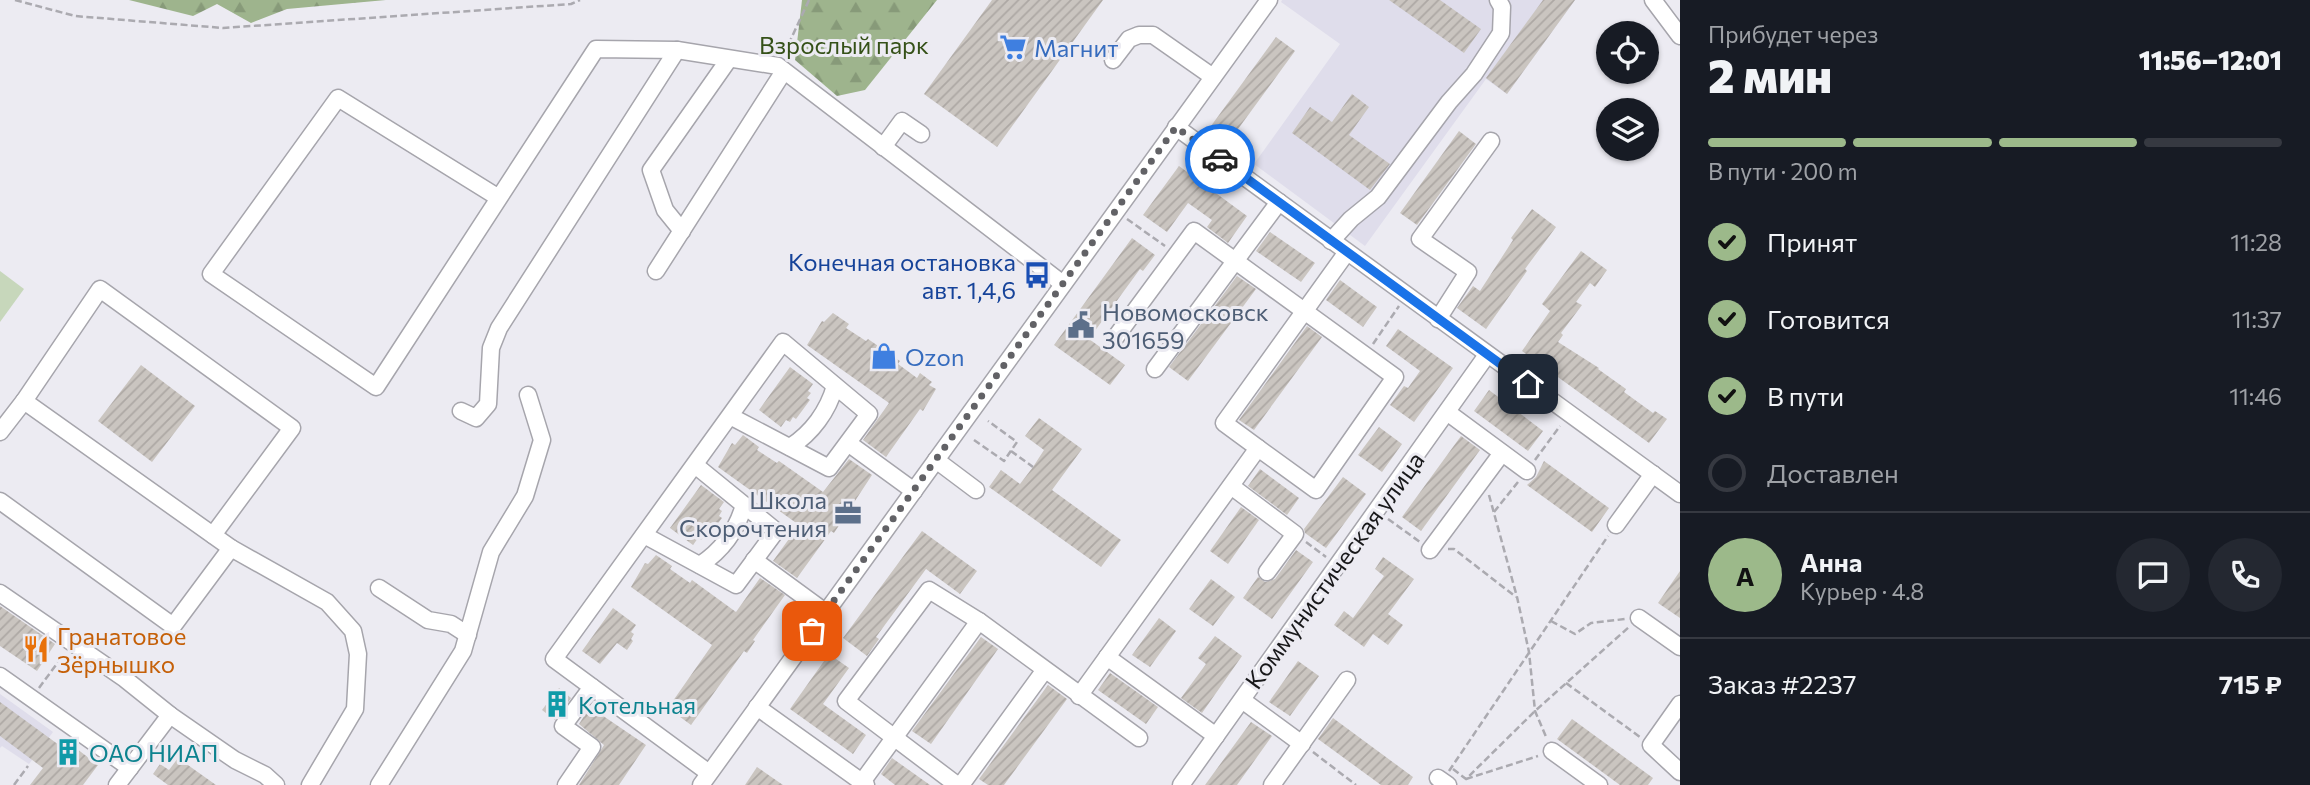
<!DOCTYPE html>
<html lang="ru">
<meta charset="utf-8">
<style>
body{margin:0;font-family:Commissioner,sans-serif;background:#242831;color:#f1f3f6;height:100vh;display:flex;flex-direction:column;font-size:26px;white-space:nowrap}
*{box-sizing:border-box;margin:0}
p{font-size:23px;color:#9ea1a6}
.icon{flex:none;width:38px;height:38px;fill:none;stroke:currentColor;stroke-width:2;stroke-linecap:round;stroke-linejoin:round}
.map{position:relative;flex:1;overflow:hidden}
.drawer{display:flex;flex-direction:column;background:#171b24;width:630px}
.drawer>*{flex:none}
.fabs{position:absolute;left:1596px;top:21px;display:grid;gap:14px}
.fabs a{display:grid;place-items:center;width:63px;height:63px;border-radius:50%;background:#171b24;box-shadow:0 2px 5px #0004;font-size:35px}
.pin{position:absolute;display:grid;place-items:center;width:60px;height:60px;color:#fff;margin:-30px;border-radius:14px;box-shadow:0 4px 10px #0006}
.courier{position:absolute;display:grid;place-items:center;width:70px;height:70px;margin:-35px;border:5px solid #1a73e8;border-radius:50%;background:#fff;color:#222;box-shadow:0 2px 9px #0007}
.overview em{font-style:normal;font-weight:800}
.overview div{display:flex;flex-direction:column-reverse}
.overview{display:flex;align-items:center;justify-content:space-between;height:119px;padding:0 28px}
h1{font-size:46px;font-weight:800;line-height:52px}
.bar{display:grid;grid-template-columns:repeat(4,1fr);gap:10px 7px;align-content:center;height:84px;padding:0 28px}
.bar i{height:9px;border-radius:5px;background:#363941}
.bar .selected{background:#9cb98a}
.bar p{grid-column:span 4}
.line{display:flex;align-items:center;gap:18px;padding:0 28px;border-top:2px solid #363941}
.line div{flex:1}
.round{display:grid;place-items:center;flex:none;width:74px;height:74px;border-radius:37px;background:#242831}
ol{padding:0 28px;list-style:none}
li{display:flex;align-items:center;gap:21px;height:77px}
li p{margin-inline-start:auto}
li .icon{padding:7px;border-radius:50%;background:#9cb98a;color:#111;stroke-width:4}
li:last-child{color:#9ea1a6}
li i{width:38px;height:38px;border:4px solid #363941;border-radius:50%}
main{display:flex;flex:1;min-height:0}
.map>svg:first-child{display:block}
.built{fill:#dfddeb}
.forest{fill:url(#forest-firs)}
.garden{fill:#c7d7bb}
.building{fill:url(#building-hatch)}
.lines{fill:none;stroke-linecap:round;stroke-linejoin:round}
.minor-casing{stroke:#a6a5ac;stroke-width:19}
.path{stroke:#abaab0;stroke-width:2.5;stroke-dasharray:7 3.5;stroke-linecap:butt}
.minor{stroke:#fff;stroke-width:16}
.done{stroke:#626266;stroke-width:7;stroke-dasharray:0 12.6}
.route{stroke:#1a73e8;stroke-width:9}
.labels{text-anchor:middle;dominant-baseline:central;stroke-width:6;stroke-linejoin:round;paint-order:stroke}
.park-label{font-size:24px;fill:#355118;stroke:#ecebf2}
.shop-label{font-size:24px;fill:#366cbe;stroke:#ecebf2;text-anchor:start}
.transit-label{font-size:24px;fill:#164399;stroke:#ecebf2;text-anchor:end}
.service-label{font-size:24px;fill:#4e5e75;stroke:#ecebf2;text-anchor:start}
.street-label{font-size:24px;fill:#18181a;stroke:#ecebf2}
.food-label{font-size:24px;fill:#c56008;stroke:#ecebf2;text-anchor:start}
.culture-label{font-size:24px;fill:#0d838f;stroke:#ecebf2;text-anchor:start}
</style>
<main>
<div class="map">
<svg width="1680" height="785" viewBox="0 0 1680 785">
<defs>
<pattern id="forest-firs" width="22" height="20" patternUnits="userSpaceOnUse" patternTransform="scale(1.75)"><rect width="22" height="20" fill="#9eb48d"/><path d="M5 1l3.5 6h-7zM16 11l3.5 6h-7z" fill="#879a79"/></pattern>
<pattern id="building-hatch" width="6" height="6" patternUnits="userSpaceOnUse" patternTransform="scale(1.75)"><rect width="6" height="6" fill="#cac5c0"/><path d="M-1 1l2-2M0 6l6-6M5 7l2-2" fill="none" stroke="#ada8a4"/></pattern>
</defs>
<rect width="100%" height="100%" fill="#ecebf2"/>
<!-- built -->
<g class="built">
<polygon points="1282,0 1575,0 1507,94 1486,79 1365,246 1254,164 1340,44 1281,2"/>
<polygon points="0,694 53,732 29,764 2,746 0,748"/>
</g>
<!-- forest -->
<g class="forest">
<polygon points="129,0 386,0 287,9 251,23 217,4 193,16"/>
<polygon points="802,0 937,0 865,90 837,96 795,60"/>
</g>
<!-- garden -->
<polygon class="garden" points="0,271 24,289 0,322"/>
<!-- building -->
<g class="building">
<polygon points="992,0 1103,0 997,147 924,94"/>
<polygon points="1389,0 1440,0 1481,29 1464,53"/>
<polygon points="1543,0 1575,0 1507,94 1486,78"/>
<polygon points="1276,37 1295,51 1230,140 1211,126"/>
<polygon points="1352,94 1369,107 1349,135 1390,164 1370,190 1292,133 1310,107 1332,122"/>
<polygon points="1459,131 1476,144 1417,225 1400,213"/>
<polygon points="1179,166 1247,216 1228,243 1207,227 1212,220 1188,203 1167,232 1143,215"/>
<polygon points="1532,209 1556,227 1525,269 1527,271 1486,329 1457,308 1473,286 1480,291 1513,240 1511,238"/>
<polygon points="1270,232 1315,263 1301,282 1256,251"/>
<polygon points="1132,238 1155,255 1143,271 1140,269 1089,339 1125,365 1110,385 1054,345"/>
<polygon points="1581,251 1607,270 1595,287 1590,283 1576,302 1582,305 1561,333 1563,335 1558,342 1599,368 1598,369 1626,389 1624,392 1653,413 1655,411 1667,419 1649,443 1522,351 1550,311 1542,304"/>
<polygon points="1237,276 1256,289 1188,381 1169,367"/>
<polygon points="1340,280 1377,307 1363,327 1326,300"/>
<polygon points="833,313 849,324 846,328 866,341 868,339 900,361 898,364 917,378 920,373 932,382 929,385 936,389 923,411 920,409 886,457 863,440 889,403 807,345 822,321 824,322"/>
<polygon points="1307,326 1322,337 1254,430 1239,420"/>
<polygon points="1398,329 1453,368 1414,422 1390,405 1404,386 1408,388 1420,371 1386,346"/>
<polygon points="141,365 195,406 152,462 98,421"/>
<polygon points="790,367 813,384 808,391 811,393 807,398 810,400 796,419 793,417 790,422 786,420 781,427 759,410"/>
<polygon points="1489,390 1543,431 1528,451 1474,411"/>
<polygon points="1039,418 1082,449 1052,490 1121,540 1101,567 989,487 1001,470 1020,484 1033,467 1044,450 1025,436"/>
<polygon points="1379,427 1402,444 1382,472 1358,455"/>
<polygon points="743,435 759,447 757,450 777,463 779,461 823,492 849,459 872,475 834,533 831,531 797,578 773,561 799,525 718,467 732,443 735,445"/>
<polygon points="1461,436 1480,450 1421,531 1402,517"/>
<polygon points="1544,461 1609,508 1592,532 1527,485 1536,477"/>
<polygon points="1260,469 1299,498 1287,515 1248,486"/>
<polygon points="1343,477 1366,494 1326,548 1305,533 1304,529"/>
<polygon points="701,485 724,502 719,509 722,511 719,516 722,518 708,537 705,535 701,540 698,538 693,545 670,528"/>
<polygon points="1241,507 1259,520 1228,564 1210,551"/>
<polygon points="922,531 977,571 960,594 926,569 876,637 879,639 867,656 843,638"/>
<polygon points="1296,550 1313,562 1272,619 1243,598 1258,577 1265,582 1275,579"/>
<polygon points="656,555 672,566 670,569 690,583 692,580 736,612 760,578 785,595 753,640 755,641 747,653 744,651 739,658 691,725 668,708 712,645 631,587 645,563 648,564"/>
<polygon points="1383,557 1414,579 1388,614 1403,625 1388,645 1373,634 1364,647 1334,625 1344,611 1353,618 1384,576 1375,569"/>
<polygon points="1680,571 1680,618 1658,603"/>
<polygon points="1211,579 1235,597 1213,626 1189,609"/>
<polygon points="0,606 55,644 37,671 0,646"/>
<polygon points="613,608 636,625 631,632 634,634 631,639 633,641 627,650 617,643 600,664 582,651"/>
<polygon points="1159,618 1176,631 1150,667 1132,655"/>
<polygon points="1215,636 1242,656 1202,713 1181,698 1206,664 1198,658"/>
<polygon points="981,637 998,649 931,744 912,731"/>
<polygon points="829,654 849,668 823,704 866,735 853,754 790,709"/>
<polygon points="1298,661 1319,676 1290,716 1269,702"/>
<polygon points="1110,673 1158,707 1146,724 1098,690"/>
<polygon points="1048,685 1067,699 1004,785 988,785 979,779"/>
<polygon points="559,688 571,698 555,720 542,710"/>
<polygon points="0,702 59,745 64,739 98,765 83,785 30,785 43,768 0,736"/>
<polygon points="590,707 646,745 619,785 579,785 604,745 579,724"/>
<polygon points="1333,718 1413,777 1408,785 1381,785 1318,739"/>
<polygon points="1572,719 1653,778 1648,785 1620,785 1557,739"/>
<polygon points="1251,722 1272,736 1237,785 1205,785"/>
<polygon points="178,758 216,785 168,785 153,774 160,764 169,770"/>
<polygon points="892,758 930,785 895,785 881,774"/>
<polygon points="757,767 783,785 745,785"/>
</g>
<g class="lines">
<defs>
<g id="minor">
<polyline points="1653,0 1680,36"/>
<polyline points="1113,60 1129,39 1139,35 1153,35 1213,77"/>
<polyline points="1176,127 1680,494"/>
<polyline points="883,147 902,121 921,134"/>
<polyline points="499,198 338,98 211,274 376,387 596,49 677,50 778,66 1063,284"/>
<polyline points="682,231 665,210 651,170 729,59"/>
<polyline points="1331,241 1351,219 1378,197 1449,102 1474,74 1501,33 1502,7 1498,0"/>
<polyline points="656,271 784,71"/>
<polyline points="1438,319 1468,272 1420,239 1491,141"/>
<polyline points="1115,338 1194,231 1395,377 1316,490 1258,448"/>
<polyline points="1155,369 1279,202"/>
<polyline points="24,401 100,289 292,428 213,535"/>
<polyline points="461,411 476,418 488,404 491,348 499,328 677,50"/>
<polyline points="1447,412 1527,471"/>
<polyline points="0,432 24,401 231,548 327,602 353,631 358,654 355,709 310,785"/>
<polyline points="848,443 914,491"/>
<path d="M790,447C812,433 828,411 835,386"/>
<polyline points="936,460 976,490"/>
<polyline points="1231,486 1295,534 1267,572"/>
<polyline points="0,501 173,626 231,548"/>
<polyline points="1616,525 1653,474"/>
<polyline points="644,535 736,585 776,531 695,465"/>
<polyline points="1430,550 1502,453"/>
<polyline points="754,560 825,612"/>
<path d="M700,565C721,551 737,530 744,505"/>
<polyline points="379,588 428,620 451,624 468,635"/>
<polyline points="0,593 125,679 170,715"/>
<polyline points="1639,618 1680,647"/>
<polyline points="1107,657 1216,736"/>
<polyline points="0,676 130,768"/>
<polyline points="1079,696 1258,448 1224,423 1347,252"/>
<polyline points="1242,700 1302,744"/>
<polyline points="1680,704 1651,745 1680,772"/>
<polyline points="757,707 866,785"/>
<polyline points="1552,751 1599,785"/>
<polyline points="709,773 554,659 783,342 869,414 829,468 730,416"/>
<polyline points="1438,778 1448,785"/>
<polyline points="862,782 979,621"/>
<polyline points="117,785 170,715 235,760 265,775 276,785"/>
<polyline points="379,785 463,651 491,552 525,496 542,440 528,395"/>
<polyline points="566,785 592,747 563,726 592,687"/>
<polyline points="701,785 1269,0"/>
<polyline points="957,785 846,701 929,590 979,621 1139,738"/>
<polyline points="961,785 1044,671"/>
<polyline points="1181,785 1487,355"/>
<polyline points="1272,785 1347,680"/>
</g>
</defs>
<!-- minor casing -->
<use href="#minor" class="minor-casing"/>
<!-- path -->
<g class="path">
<polyline points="15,0 75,16 223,28 571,4 580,0"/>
<polyline points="784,54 809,0"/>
<polyline points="1127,219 1165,246"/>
<polyline points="1373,344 1399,306"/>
<polyline points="974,440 1004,461 1017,442 988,421"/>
<polyline points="1011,451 1033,467"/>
<polyline points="1535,460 1560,426"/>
<polyline points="1489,495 1517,597 1529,652 1535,711 1547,739"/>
<polyline points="1494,512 1518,482"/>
<polyline points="1388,519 1420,542"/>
<polyline points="1306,542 1326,557"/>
<polyline points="1448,549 1454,549 1516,597"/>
<polyline points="1551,621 1575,634 1591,623 1625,619"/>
<polyline points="1566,683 1640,737"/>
<polyline points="39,688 64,654"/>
<polyline points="1313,752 1356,785"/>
<polyline points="1453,769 1466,779 1535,711 1629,627"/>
<polyline points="1449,771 1608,536"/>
<polyline points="1466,779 1538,756"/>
<polyline points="14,785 28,766"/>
</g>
<!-- minor -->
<use href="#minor" class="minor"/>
</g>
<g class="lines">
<!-- done -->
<polyline class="done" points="812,631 1176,127 1220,159"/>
<!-- route -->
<polyline class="route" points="1220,159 1528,384"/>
</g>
<!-- icons -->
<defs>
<symbol id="supermarket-bare" viewBox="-9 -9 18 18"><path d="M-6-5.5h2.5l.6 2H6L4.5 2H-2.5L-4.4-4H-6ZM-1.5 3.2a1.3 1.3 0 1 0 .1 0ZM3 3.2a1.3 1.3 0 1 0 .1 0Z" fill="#3f7fe0" stroke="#ecebf2" stroke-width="2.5" paint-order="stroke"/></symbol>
<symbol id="bus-bare" viewBox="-9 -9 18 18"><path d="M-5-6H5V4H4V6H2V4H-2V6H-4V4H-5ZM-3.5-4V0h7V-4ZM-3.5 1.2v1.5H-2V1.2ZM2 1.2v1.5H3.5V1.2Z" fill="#1a4fb4" stroke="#ecebf2" stroke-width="2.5" paint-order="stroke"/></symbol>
<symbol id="civic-bare" viewBox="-9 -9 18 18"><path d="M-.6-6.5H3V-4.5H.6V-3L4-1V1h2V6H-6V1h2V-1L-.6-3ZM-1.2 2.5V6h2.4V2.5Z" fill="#5c6f8a" stroke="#ecebf2" stroke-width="2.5" paint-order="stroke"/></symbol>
<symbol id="shop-bare" viewBox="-9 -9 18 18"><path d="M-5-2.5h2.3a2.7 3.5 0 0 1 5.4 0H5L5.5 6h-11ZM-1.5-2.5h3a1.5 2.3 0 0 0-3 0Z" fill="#3f7fe0" stroke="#ecebf2" stroke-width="2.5" paint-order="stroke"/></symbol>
<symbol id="office-bare" viewBox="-9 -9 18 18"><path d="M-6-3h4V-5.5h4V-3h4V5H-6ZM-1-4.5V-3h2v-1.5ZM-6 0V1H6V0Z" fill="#5c6f8a" stroke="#ecebf2" stroke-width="2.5" paint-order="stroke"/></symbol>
<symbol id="restaurant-bare" viewBox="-9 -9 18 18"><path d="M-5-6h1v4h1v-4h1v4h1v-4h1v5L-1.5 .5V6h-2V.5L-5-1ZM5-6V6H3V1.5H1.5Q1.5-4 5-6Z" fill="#e8710a" stroke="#ecebf2" stroke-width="2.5" paint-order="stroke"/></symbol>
<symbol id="building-bare" viewBox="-9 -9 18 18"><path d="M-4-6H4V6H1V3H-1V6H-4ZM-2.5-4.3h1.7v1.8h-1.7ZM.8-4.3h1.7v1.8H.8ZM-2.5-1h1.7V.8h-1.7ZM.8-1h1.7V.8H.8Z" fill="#0f9aa8" stroke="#ecebf2" stroke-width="2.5" paint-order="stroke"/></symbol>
</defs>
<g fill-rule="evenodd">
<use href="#supermarket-bare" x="994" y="28" width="38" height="38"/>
<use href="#bus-bare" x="1018" y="256" width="38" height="38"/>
<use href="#civic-bare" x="1062" y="306" width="38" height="38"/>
<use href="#shop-bare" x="865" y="337" width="38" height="38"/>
<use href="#office-bare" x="829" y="494" width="38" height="38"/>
<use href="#restaurant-bare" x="17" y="630" width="38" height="38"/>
<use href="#building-bare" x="538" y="685" width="38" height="38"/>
<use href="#building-bare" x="49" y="733" width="38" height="38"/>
</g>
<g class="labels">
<!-- park labels -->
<g class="park-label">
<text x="844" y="44">Взрослый парк</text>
</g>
<!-- shop labels -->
<g class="shop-label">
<text x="1034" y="47">Магнит</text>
<text x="905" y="356">Ozon</text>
</g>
<!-- transit labels -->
<g class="transit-label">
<text x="1016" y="261">Конечная остановка<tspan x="1016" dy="28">авт. 1,4,6</tspan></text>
</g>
<!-- service labels -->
<g class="service-label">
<text x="1102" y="311">Новомосковск<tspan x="1102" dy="28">301659</tspan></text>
<text x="827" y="499" text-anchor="end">Школа<tspan x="827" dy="28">Скорочтения</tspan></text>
</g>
<!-- street labels -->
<g class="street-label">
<text transform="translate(1334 570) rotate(-54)">Коммунистическая улица</text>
</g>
<!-- food labels -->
<g class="food-label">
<text x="57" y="635">Гранатовое<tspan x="57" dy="28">Зёрнышко</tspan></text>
</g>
<!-- culture labels -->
<g class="culture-label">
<text x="578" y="704">Котельная</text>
<text x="89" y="752">ОАО НИАП</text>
</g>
</g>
</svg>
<div class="fabs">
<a><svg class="icon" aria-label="locate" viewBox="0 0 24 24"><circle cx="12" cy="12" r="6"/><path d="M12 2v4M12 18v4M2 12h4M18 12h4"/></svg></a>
<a><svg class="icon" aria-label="layers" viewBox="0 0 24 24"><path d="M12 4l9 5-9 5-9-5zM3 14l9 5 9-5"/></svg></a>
</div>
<div class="pin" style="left:812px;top:631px;background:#ea580c"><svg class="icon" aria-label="bag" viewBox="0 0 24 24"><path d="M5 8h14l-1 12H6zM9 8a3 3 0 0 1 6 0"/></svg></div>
<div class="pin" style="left:1528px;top:384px;background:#1f2937"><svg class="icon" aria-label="home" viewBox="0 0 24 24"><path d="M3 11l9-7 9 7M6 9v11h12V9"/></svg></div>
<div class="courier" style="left:1220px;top:159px"><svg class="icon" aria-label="car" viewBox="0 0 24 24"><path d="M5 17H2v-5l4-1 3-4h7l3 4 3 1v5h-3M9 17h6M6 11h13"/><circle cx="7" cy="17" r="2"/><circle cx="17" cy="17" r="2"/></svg></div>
</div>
<section class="drawer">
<div class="overview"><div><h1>2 мин</h1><p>Прибудет через</p></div><em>11:56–12:01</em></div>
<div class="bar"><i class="selected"></i><i class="selected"></i><i class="selected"></i><i></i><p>В пути · 200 m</p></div>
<ol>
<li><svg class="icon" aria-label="check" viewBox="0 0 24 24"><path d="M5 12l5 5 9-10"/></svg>Принят<p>11:28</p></li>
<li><svg class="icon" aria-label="check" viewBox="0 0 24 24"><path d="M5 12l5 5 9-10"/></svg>Готовится<p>11:37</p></li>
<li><svg class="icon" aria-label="check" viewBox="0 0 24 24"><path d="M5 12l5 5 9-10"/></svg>В пути<p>11:46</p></li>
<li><i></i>Доставлен</li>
</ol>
<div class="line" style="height:126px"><b class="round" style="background:#9cb98a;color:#111">А</b><div><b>Анна</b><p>Курьер · 4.8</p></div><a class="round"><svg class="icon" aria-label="chat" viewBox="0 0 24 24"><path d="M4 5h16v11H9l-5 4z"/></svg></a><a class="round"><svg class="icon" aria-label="phone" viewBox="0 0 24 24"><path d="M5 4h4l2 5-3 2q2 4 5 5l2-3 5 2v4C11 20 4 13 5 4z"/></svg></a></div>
<div class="line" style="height:91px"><div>Заказ #2237</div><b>715 ₽</b></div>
</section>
</main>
